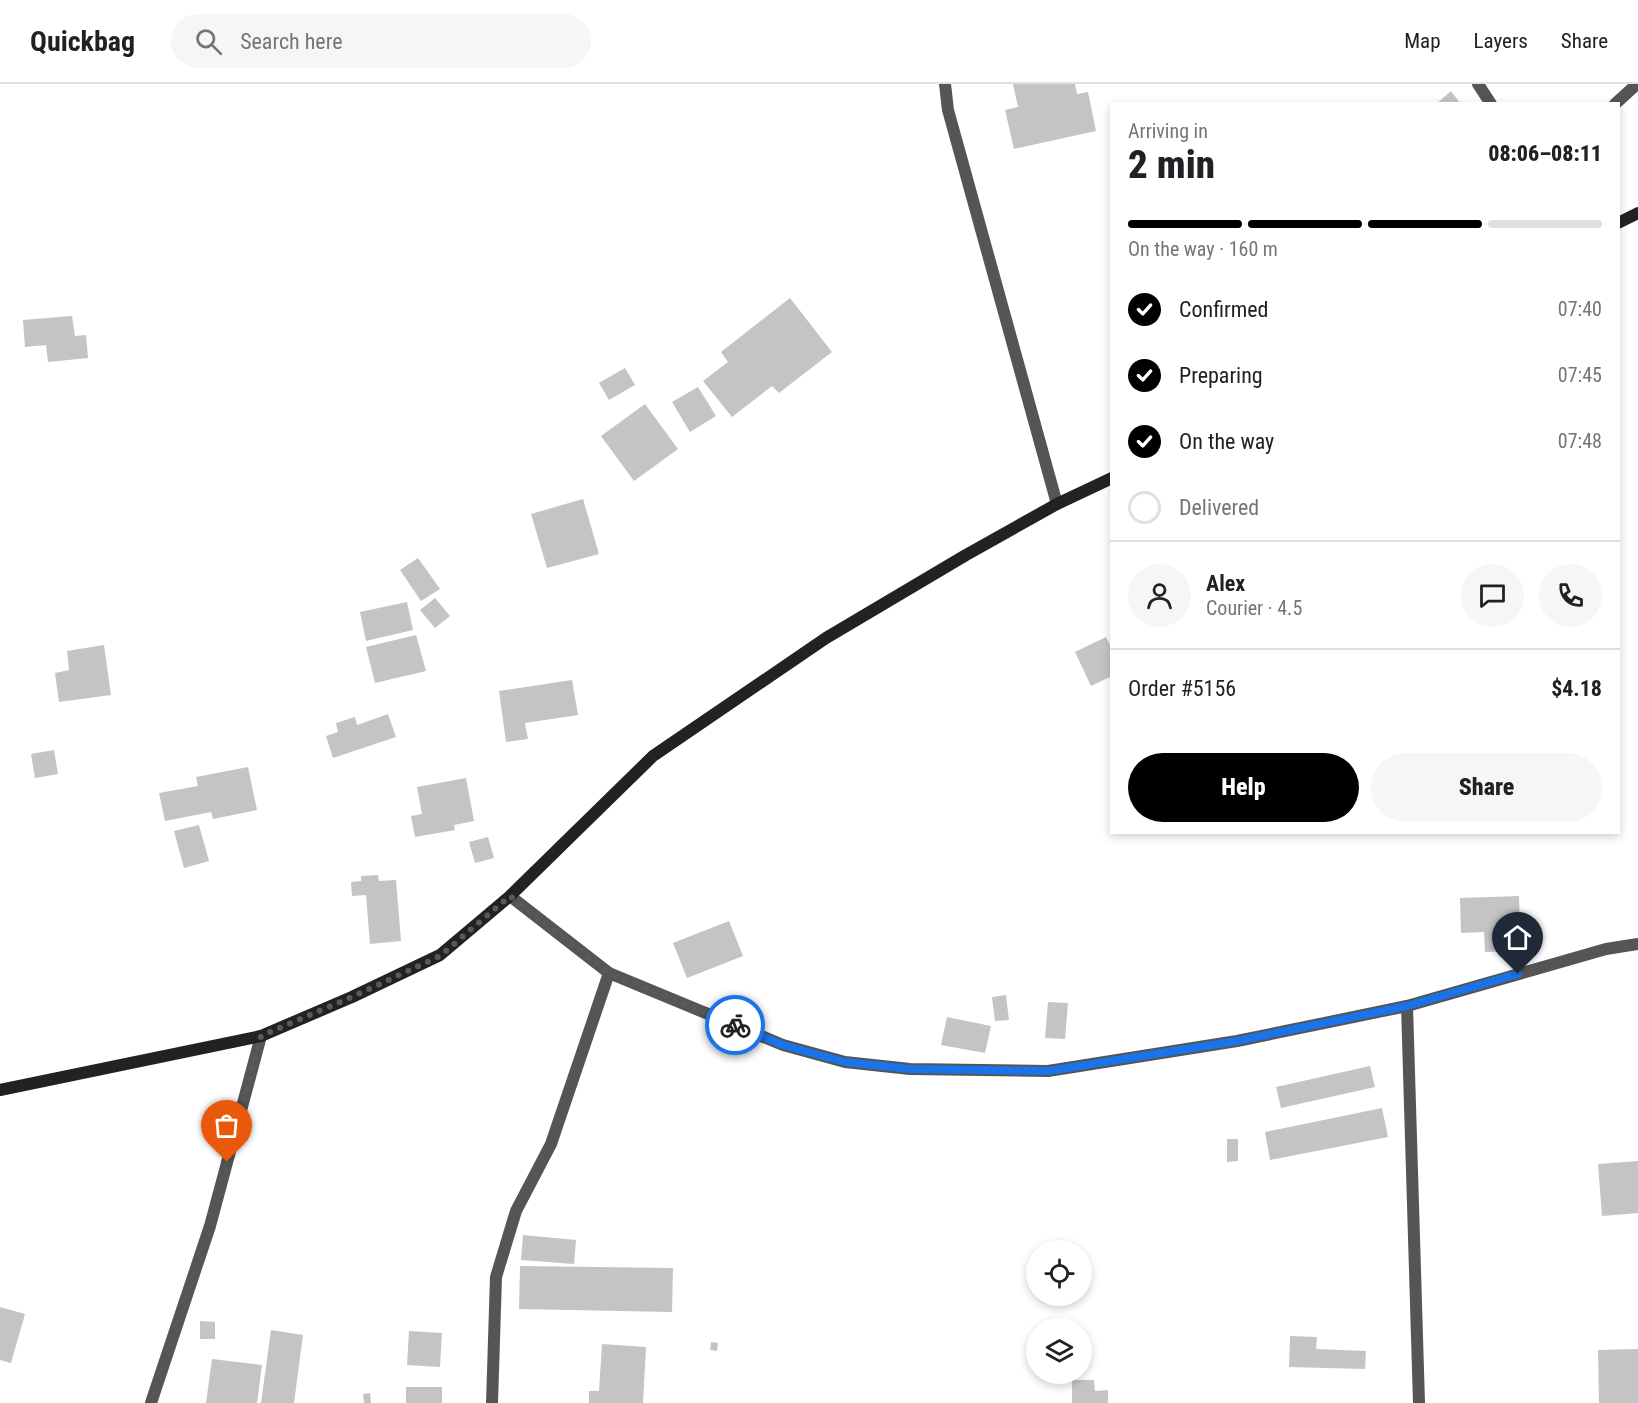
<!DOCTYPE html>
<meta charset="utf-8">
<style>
body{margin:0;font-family:"Roboto Condensed",sans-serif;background:#f6f6f6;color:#202124;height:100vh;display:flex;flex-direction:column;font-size:22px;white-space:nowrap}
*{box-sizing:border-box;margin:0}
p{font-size:20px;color:#757577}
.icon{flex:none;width:33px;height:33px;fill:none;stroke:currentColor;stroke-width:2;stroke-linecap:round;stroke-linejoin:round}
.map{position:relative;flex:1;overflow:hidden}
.panel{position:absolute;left:1110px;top:18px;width:510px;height:732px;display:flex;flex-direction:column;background:#fff;border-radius:0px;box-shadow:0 3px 9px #0003}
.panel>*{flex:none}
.buttons{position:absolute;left:1026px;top:1156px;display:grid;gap:12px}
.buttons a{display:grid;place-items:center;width:66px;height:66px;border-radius:50%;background:#fff;box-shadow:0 3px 9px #0003;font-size:30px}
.pin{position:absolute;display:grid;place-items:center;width:51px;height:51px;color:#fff;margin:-62px -26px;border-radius:50% 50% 50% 0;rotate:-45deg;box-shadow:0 0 6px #0007}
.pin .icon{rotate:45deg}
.courier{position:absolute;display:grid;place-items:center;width:60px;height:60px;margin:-30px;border:4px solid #1a73e8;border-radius:50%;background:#fff;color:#222;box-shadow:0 2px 8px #0007}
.headline em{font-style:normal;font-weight:800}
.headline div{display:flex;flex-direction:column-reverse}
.headline{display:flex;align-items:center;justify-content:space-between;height:102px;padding:0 18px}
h1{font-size:39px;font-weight:800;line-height:45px}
.bar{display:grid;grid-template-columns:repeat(4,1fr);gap:9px 6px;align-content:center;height:72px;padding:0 18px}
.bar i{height:8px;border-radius:4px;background:#e0e0e0}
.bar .active{background:#000}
.bar p{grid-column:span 4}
.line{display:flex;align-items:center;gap:15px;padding:0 18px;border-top:2px solid #e0e0e0}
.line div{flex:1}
.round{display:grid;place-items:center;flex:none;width:63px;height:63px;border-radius:32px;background:#f6f6f6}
ol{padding:0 18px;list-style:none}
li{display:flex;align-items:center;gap:18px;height:66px}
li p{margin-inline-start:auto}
li .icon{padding:6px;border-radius:50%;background:#000;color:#fff;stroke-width:4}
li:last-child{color:#757577}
li i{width:33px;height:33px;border:3px solid #e0e0e0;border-radius:50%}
.cta{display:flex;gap:12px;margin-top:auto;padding:12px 18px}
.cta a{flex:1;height:69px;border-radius:36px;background:#000;color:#fff;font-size:24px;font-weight:800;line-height:69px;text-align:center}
.cta a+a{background:#f6f6f6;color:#202124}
header{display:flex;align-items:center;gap:36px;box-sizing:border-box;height:84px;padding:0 30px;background:#fff;border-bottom:2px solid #e0e0e0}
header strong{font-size:28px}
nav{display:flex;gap:33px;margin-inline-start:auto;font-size:21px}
.search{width:420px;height:54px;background:#f6f6f6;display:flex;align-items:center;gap:15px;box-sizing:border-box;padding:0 21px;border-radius:33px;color:#757577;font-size:22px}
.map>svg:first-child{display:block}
.building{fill:#c4c4c4}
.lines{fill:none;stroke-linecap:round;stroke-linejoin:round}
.lane{stroke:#555;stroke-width:12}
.street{stroke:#555;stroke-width:12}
.secondary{stroke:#222;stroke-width:12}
.done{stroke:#595959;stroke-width:6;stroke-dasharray:0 10.8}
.route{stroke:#1a73e8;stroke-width:8}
</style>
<header>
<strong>Quickbag</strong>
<div class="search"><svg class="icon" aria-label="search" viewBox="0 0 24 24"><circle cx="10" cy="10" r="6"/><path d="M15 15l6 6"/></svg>Search here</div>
<nav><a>Map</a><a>Layers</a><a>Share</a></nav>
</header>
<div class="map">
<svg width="1638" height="1319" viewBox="0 0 1638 1319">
<rect width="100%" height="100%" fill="#fff"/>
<!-- building -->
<g class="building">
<polygon points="1013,0 1075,0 1077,10 1088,8 1096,47 1014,65 1005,26 1018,23"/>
<polygon points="1451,7 1461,20 1436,20"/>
<polygon points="790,214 832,268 779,309 772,302 732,333 703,297 728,278 721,268"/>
<polygon points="72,232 75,252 86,251 88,274 48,278 46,261 25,263 23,236"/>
<polygon points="625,284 635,301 609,316 599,299"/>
<polygon points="698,303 716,332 690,348 672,318"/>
<polygon points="645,320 678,365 634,397 601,352"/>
<polygon points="583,415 599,470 547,484 531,430"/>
<polygon points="418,474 440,505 421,517 400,486"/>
<polygon points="435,514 450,532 435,544 420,526"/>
<polygon points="407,518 413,546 366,557 360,528"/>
<polygon points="416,551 426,587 375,599 366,563"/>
<polygon points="1106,553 1112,565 1112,592 1091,602 1075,568"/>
<polygon points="104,561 111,611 59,618 55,589 69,586 67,567"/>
<polygon points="572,596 578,631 525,639 528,655 506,658 499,607"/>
<polygon points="388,630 396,653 333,674 326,652 338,648 336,639 355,633 357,641"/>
<polygon points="54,666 58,690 35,694 31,670"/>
<polygon points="248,683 257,726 213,735 211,728 165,737 159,709 198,702 196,693"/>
<polygon points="466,694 474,737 454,741 455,746 415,753 411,732 422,730 417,703"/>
<polygon points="199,741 209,777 184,784 174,747"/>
<polygon points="488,753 494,774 475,779 469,758"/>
<polygon points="378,791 379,797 396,796 401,857 370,860 366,811 352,812 351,798 361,797 361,792"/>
<polygon points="1519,812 1521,867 1485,868 1484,848 1461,849 1460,814"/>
<polygon points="729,837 743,872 687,894 673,859"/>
<polygon points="1006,911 1009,936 995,937 992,913"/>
<polygon points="1048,918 1068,919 1065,955 1045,954"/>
<polygon points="947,933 991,942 985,969 941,961"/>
<polygon points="1370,982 1375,1003 1281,1024 1276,1003"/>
<polygon points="1382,1024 1388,1053 1270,1076 1265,1048"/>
<polygon points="1227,1055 1238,1055 1238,1077 1227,1078"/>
<polygon points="1638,1077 1638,1129 1602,1132 1598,1080"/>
<polygon points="523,1151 576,1156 574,1180 521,1176"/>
<polygon points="520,1182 673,1184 672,1228 519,1225"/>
<polygon points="0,1223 25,1230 11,1279 0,1276"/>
<polygon points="200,1237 215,1238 215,1255 200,1255"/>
<polygon points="271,1246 303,1251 294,1319 261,1319"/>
<polygon points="409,1247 442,1249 440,1283 407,1281"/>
<polygon points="1290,1252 1317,1253 1316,1265 1366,1267 1365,1285 1289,1283"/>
<polygon points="711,1258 718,1259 717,1267 710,1266"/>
<polygon points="602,1260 646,1263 643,1319 589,1319 589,1307 599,1307"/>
<polygon points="1638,1265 1638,1319 1599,1319 1598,1266"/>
<polygon points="212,1275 262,1281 257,1319 206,1319"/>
<polygon points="1072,1296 1094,1296 1095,1307 1108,1306 1108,1319 1072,1319"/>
<rect x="406" y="1303" width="36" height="16"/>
<polygon points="370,1309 371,1319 364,1319 363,1310"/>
</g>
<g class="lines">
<!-- lane -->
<polyline class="lane" points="1478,0 1491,20"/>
<!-- street -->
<g class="street">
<polyline points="945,0 948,26 1057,420"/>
<polyline points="1615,20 1637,0"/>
<polyline points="510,812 609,889 783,961 845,978 910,985 1048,987 1237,957 1407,922 1606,865 1638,860"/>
<polyline points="1407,922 1419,1319"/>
<polyline points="151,1319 210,1142 261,952"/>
<polyline points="492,1319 496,1193 516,1127 551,1060 609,889"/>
</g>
<!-- secondary -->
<g class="secondary">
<polyline points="1618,139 1638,129"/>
<polyline points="0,1006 261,952 352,913 440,871 510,812 653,672 826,554 966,471 1057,420 1112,394"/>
</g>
</g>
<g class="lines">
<!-- done -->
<polyline class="done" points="227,1078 261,952 352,913 440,872 510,812 609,889 735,941"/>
<!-- route -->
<polyline class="route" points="735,941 783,961 845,978 910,985 1048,987 1237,957 1407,922 1518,890"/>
</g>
</svg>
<div class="buttons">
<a><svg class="icon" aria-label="locate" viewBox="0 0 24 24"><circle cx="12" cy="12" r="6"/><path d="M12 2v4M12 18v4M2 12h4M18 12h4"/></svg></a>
<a><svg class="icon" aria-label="layers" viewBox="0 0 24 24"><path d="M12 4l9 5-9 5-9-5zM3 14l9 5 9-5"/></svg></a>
</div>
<div class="pin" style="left:227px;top:1078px;background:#ea580c"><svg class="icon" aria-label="bag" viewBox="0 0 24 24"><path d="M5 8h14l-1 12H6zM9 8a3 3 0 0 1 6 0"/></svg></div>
<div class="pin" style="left:1518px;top:890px;background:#1f2937"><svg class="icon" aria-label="home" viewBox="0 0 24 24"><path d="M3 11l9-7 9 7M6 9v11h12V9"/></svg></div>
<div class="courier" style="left:735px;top:941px"><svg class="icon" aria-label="bike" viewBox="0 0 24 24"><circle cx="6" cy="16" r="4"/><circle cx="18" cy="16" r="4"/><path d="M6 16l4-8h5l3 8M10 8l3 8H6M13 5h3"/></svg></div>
<section class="panel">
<div class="headline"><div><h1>2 min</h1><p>Arriving in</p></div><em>08:06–08:11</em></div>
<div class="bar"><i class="active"></i><i class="active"></i><i class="active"></i><i></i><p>On the way · 160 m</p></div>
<ol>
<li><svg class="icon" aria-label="check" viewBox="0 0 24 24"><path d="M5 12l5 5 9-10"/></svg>Confirmed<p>07:40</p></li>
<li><svg class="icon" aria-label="check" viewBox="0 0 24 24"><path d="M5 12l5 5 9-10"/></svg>Preparing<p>07:45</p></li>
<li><svg class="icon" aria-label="check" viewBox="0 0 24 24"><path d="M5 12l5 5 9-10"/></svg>On the way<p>07:48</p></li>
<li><i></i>Delivered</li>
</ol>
<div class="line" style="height:108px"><a class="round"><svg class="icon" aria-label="person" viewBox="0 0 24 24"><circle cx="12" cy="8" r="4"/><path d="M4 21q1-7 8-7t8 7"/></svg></a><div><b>Alex</b><p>Courier · 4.5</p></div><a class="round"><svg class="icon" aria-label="chat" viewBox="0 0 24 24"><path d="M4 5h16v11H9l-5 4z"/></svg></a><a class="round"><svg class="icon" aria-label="phone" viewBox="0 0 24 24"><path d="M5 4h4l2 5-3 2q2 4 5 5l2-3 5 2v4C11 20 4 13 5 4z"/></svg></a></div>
<div class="line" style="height:78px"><div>Order #5156</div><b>$4.18</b></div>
<div class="cta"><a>Help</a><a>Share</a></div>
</section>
</div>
